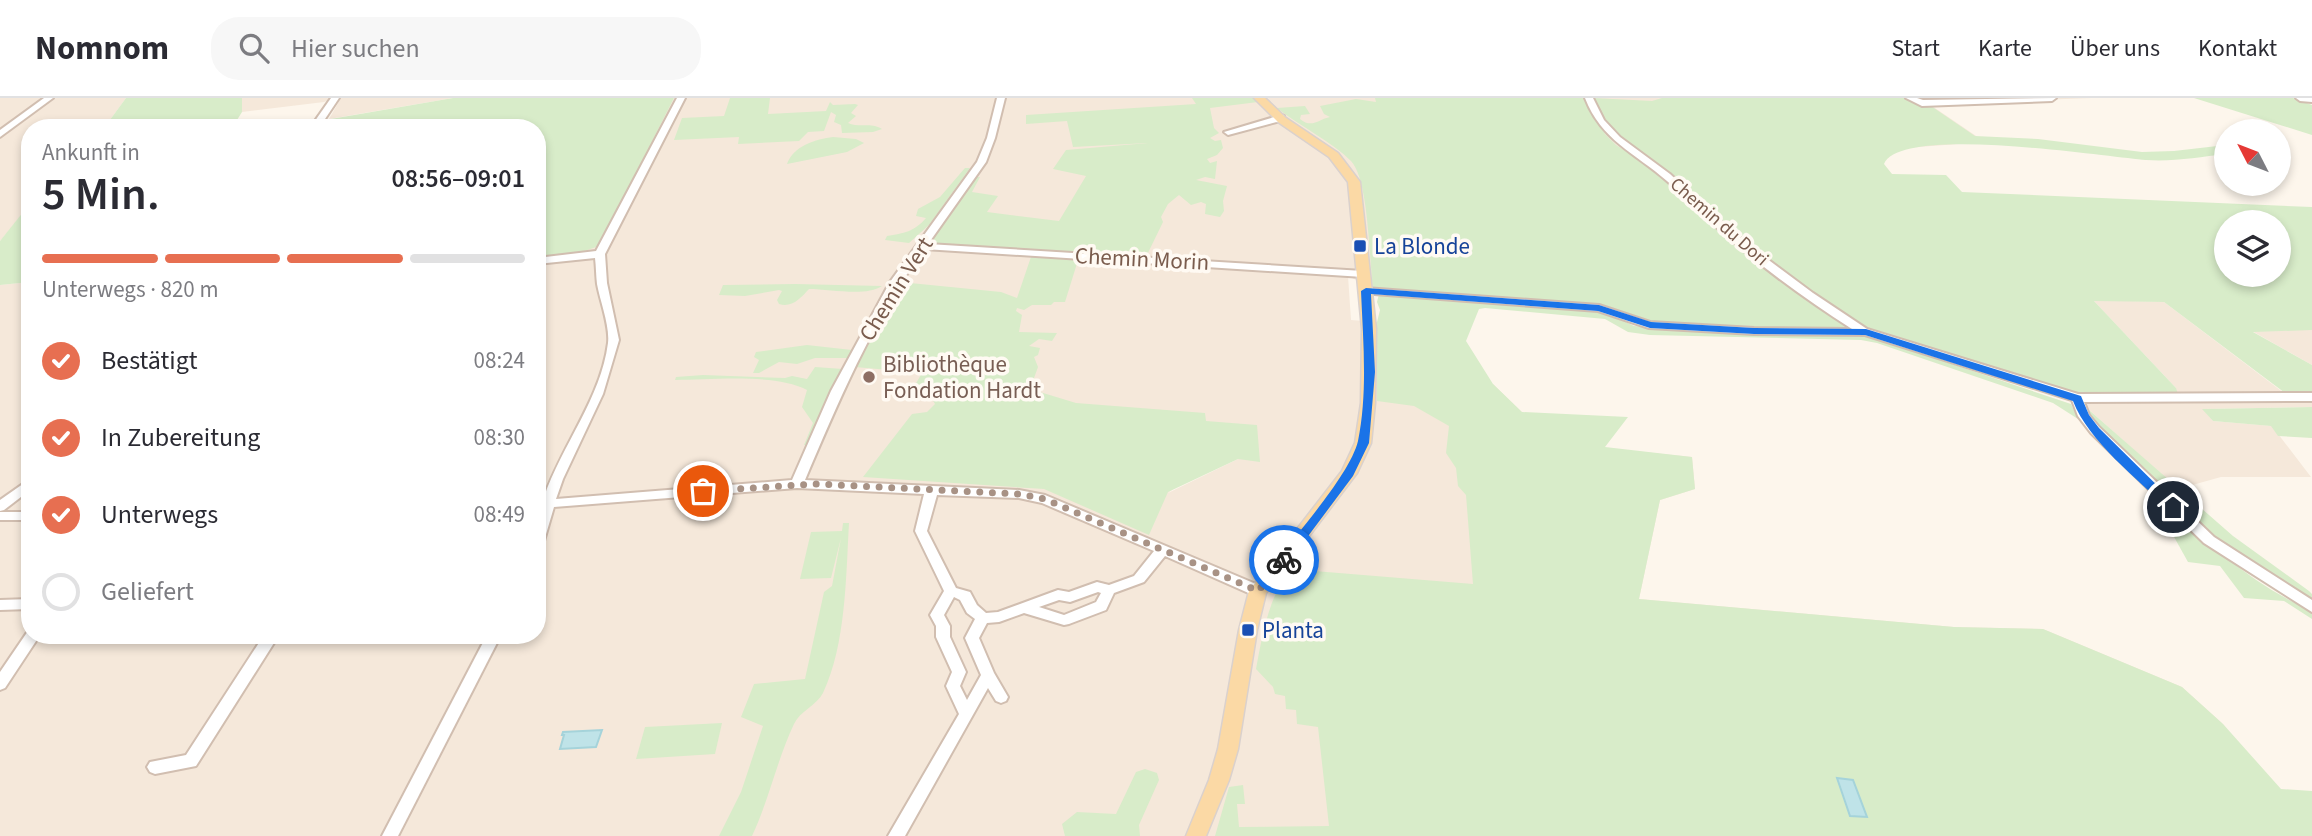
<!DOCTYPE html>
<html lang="de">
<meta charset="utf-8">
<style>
body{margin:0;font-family:"Source Sans 3",sans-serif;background:#f7f7f7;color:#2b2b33;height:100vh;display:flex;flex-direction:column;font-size:26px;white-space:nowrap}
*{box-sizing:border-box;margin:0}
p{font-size:23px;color:#7c7c81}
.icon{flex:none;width:38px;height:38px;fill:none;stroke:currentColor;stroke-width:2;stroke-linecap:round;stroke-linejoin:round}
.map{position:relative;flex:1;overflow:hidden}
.sheet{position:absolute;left:21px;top:21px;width:525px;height:525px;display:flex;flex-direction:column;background:#fff;border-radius:28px;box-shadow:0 4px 10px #0003}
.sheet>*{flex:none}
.needle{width:46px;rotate:312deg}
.tools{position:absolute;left:2214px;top:21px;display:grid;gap:14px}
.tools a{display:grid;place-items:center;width:77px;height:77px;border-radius:50%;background:#fff;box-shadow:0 4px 10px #0003;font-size:35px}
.pin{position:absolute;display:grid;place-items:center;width:60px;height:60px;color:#fff;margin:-30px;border:4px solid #fff;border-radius:50%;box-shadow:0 2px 7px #0007}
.courier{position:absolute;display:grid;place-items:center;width:70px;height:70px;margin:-35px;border:5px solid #1a73e8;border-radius:50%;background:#fff;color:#222;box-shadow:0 2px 9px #0007}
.head em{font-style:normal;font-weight:600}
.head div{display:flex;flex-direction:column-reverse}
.head{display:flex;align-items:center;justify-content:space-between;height:119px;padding:0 21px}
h1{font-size:46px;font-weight:600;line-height:52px}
.bar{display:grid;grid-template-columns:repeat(4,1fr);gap:10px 7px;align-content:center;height:84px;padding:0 21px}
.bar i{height:9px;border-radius:5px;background:#e1e1e2}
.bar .current{background:#e76f51}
.bar p{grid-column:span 4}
ol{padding:0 21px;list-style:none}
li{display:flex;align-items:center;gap:21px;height:77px}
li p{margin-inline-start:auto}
li .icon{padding:7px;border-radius:50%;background:#e76f51;color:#fff;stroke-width:4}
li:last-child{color:#7c7c81}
li i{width:38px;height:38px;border:4px solid #e1e1e2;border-radius:50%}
header{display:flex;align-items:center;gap:42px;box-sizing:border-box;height:98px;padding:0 35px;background:#fff;border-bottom:2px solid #e1e1e2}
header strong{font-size:33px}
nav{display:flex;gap:38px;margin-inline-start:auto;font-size:24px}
.search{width:490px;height:63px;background:#f7f7f7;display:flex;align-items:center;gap:18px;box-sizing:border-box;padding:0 24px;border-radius:28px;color:#7c7c81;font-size:26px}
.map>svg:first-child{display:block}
.residential{fill:#f5e8da;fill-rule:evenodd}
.green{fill:#d8ecc9;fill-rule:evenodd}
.water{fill:#bfe3e8;stroke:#a5d3da;stroke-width:2}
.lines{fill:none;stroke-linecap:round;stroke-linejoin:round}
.minor-casing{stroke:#d1beb0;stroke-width:4}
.major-casing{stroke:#dad1cd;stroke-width:3}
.minor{fill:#fff;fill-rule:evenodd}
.major{fill:#fbd9a5;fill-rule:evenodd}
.route{fill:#1a73e8}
.done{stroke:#a89285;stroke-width:7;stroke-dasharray:0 12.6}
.transit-dot{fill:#1a4fb4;stroke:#fffaf3;stroke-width:2.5}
.education-dot{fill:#8d6e63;stroke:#fffaf3;stroke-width:2.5}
.labels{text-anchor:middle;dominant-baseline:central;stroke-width:7;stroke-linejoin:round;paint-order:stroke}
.far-street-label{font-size:19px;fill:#7a5c4d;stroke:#fffaf3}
.transit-label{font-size:23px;fill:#164399;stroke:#fffaf3;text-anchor:start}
.street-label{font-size:23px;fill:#7a5c4d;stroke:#fffaf3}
.education-label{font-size:23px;fill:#785e54;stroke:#fffaf3;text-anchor:start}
</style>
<header>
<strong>Nomnom</strong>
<div class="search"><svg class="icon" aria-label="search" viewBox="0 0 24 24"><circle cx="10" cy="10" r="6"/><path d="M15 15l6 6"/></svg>Hier suchen</div>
<nav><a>Start</a><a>Karte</a><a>Über uns</a><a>Kontakt</a></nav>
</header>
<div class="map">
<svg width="2312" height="738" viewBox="0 0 2312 738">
<rect width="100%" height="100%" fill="#fdf6ec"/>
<!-- residential -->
<g class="residential">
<polygon points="0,0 126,0 104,30 30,30 30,108 0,143"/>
<polygon points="242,0 335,0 324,4 242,14"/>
<polygon points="341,0 453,0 329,21"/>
<path d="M674,0H2092L1929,6L1985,44L1649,69L1847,231L1373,190L1348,178L1351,222L1377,224L1378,276L1493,286L1540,332L1566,346L1692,359L1695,391L1660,402L1639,501L1954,529L2043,531L2182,589L2223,626L2309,738H0V187L30,184V537H537V160L573,157ZM1257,327L1238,361L1168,395Z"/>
<polygon points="2093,202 2164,204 2284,295 2312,294 2312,309 2203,311 2213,323 2272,328 2311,379 2221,379 2178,391 2069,294 2097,297 2176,290"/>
<polygon points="2278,231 2312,232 2312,267 2252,233"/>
</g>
<!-- green -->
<g class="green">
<polygon points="126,0 242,0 242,14 232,30 104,30"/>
<polygon points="453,0 674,0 599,148 573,157 537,160 537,30 319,30 325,22"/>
<path d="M730,0H770L768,16L826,13L830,4L833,7L855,6L858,7L851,15L856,18L848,25C859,30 871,24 882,31L873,34L842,35L841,27L834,24L836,17L831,14L824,33L808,34L799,43L738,46L739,39L674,42L682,20L724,18Z"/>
<polygon points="1192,0 1255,0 1258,4 1210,10 1214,30 1219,35 1210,40 1215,43 1221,42 1223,50 1217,57 1207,61 1210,65 1217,63 1215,81 1205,79 1196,82 1227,88 1223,103 1224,113 1220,119 1205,116 1206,106 1201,104 1191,107 1179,97 1168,106 1161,119 1163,124 1146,159 928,146 976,79 980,79 972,94 998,98 987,114 1059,123 1086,78 1053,71 1066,52 1148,45 1073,49 1067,23 1026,26 1026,17 1196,6"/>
<path d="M1375,0H1584L1605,36L1616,47L1649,68L1848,228L1847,231L1731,230L1650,225L1599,208L1373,190C1369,161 1369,82 1351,63C1331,43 1301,29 1277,10L1305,8L1310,16L1301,17L1300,21C1312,31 1319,21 1330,19L1324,16L1320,8L1356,1L1376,4Z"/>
<path d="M1594,0L1652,3L1662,0H1905L1922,7L1928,6L1975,38L2038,41L2142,54L2174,53L2226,47V56C2199,59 2173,64 2146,62C2106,59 1901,26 1884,66L1892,76L1946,77L1962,94L2312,109V232L2253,234L2312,267V294L2285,295L2164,204L2094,203L2176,290L2178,296L2097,297L2069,294L1866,230C1791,190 1730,130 1668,74C1640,49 1606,42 1594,0ZM2226,124H2278V177H2226Z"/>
<polygon points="2194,0 2293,0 2312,7 2312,37"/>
<path d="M833,39L856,41L864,45L847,54L787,66C793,48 816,41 833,39Z"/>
<path d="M965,70H970L929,127L909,145L885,142L887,138C904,135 914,134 926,120L916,118L918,111L940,99Z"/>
<polygon points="28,108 30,184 0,187 0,143"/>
<polygon points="1032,156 1079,159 1065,204 1054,204 1051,207 1032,207 1024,212 1017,210 1016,213 1022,217 1019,234 1057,235 1052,243 1039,241 1029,248 1040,250 1038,257 1034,259 1038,269 1030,291 1076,305 1205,315 1206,323 1257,327 1260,364 1238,361 1168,394 1149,437 1044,391 863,379 912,316 927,314 935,306 931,299 920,297 915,287 922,275 855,269 900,184 1001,194 1017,200"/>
<path d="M795,186L882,188C866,199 830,191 809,191C801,200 792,210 779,206L777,202L782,193L779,192L745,198L719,197L723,187Z"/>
<path d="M1379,196L1603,213L1634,228L1710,234L1871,239L2071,306L2078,321L2053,305L1877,245L1861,242L1650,237L1628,234L1605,221L1485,210L1479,211L1466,243L1493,286L1522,314L1628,319L1605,349L1692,359L1695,391L1660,402L1639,501L1954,529L2043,531L2182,589L2223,626L2281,691L2312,693V738H1215L1229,689L1243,687L1245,706H1237L1239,729L1329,728L1318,629L1297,626L1296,612L1286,611L1285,598L1275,596L1273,589L1256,571C1263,534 1268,502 1290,471L1473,486L1466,397L1458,388L1456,370L1446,355L1449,328L1414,308L1377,303V224L1380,212L1377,204Z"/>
<polygon points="807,247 852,252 848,260 815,260 797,266 779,264 759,275 753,275 759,262 754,259 756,254"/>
<path d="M815,269L843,271L808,347H804L813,325L802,309L807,292C775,275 711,282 675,282L676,279L703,277L785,280L792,278L807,281Z"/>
<polygon points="2312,309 2312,340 2278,338 2271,328 2213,323 2202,311"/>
<polygon points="2089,312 2233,438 2309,493 2312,496 2312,504 2220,443 2106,339 2091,321"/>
<path d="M2149,394H2153C2200,439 2250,486 2312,513V521L2284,503L2244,500L2220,468L2188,464Z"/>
<path d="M843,425H849C846,478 846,547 823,595C817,607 800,613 794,626C777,662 769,702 752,738H719L741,694L763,628L741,619L754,586L805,581L824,494L832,488L841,440L831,480L800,481L811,434L842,433Z"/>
<polygon points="722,625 715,656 636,661 645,629"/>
<polygon points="1145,671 1157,675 1159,682 1139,727 1140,738 1065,738 1062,726 1077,714 1116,716 1136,674"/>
</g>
<!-- water -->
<g class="water">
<polygon points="602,632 596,649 560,651 564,637 562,637 563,634"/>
<polygon points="1837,680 1853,682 1867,719 1850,718"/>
</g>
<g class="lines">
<defs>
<g id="minor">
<polygon points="44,0 53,0 0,39 0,32"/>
<polygon points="331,0 339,0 319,30 310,30"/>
<path d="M677,0H685L605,156L607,185L619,242L603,296L563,381L556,401L792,382L831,293L890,184L977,64L987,40L997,0H1005L995,40L986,64L928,146L1363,173L1368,176L1363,179L924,151C873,222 839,302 805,382L1019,392L1045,397L1263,489L1265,493L1263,497H1253L1165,458L1144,484L1114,495L1106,512L1069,526L1064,527L1024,515L999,524L987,525L979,540L994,575L1008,599L1006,603L1001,605L996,603L988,590L905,738H888L959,616L946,588L952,574L936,539V528L930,517L944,493L915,433L924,396L797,390L554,409L544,443L537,448V422L542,407L537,406V398L544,399C562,347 601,300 608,245C610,228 600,203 597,186C596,178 596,168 595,160L537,166V160L596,153ZM937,397L1019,400L1042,405L1154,453L1134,478L1109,487L1097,484L1069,494L1058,492L998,514L986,515L977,507L970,494L956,490L927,433ZM1098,494L1101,495L1096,504L1064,517L1039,509L1059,502L1070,504ZM954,499L960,502L967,515L975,521L965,540L981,577L967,602L960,588L966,574L950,539V528L944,517Z"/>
<path d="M1585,0H1593L1604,22L1620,39L1670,76L1720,123L1762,157L1813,195L1867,231L2078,296L2312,295V303L2084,304L2089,317L2099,329L2214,439L2312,502V514L2204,445L2091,335L2078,318L2072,302L1865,237L1754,236L1649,230L1598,213L1361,195V191L1365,190L1599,207L1650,224L1754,230L1852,231C1803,200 1756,165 1714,127C1698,113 1683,97 1667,83C1635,55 1601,42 1585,0Z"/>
<polygon points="1906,0 1917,0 1923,2 2056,0 2052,3 1922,8"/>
<polygon points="2296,0 2312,0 2312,4 2300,3"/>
<polygon points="1281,17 1284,18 1284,22 1228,37 1224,34"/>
<polygon points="30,381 30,392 4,412 0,413 0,402"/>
<rect x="0" y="414" width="30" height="8"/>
<polygon points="30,501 30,511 0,512 0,502"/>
<polygon points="28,533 30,533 30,537 40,537 5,590 0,592 0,574"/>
<polygon points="264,537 279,537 196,668 155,676 150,674 147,669 150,664 186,657"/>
<polygon points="487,537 501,537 398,738 382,738"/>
</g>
<polygon id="major" points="1254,0 1265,0 1286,20 1338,55 1360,84 1376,231 1375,305 1371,345 1357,375 1266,495 1257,532 1238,651 1229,682 1206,738 1186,738 1209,682 1218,651 1239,532 1249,493 1342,373 1355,345 1361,305 1362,231 1348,84 1329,59 1278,24"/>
</defs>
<!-- minor casing -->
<use href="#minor" class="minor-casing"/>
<!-- major casing -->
<use href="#major" class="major-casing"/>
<!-- minor -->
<use href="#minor" class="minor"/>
<!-- major -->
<use href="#major" class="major"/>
</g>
<!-- route -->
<path class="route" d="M1366,190L1599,207L1651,224L1754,230L1866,231L2081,298L2089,317L2099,330L2179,409L2173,413L2169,412C2137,380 2089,344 2073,303L1865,237L1754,236L1650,230L1598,213L1371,196L1375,274L1369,345L1353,378L1288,465H1280V459C1301,430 1350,376 1358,343C1368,294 1363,242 1361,193Z"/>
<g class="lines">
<!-- done -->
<polyline class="done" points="703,393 817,386 1019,396 1045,401 1258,493 1284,462"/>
</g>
<!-- markers -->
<g class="transit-dot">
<rect x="1353" y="141" width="14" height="14" rx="3.5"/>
<rect x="1241" y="525" width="14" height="14" rx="3.5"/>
</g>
<circle class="education-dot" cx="869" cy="279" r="7"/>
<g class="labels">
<!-- far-street labels -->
<g class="far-street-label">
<text transform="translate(1719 124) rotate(41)">Chemin du Dori</text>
</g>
<!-- transit labels -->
<g class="transit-label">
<text x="1374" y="148">La Blonde</text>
<text x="1262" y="532">Planta</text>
</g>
<!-- street labels -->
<g class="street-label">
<text transform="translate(1142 161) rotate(3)">Chemin Morin</text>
<text transform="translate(896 191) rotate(-58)">Chemin Vert</text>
</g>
<!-- education labels -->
<g class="education-label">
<text x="883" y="266">Bibliothèque<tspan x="883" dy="26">Fondation Hardt</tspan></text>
</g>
</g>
</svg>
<div class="tools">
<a><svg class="needle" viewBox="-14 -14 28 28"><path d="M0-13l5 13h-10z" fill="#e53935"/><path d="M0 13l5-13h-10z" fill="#7c7c81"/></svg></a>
<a><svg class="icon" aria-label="layers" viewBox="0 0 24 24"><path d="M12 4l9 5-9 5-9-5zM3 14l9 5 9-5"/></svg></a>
</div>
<div class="pin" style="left:703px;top:393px;background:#ea580c"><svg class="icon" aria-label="bag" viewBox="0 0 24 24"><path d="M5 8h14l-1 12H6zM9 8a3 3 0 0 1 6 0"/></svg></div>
<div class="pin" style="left:2173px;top:409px;background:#1f2937"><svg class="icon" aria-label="home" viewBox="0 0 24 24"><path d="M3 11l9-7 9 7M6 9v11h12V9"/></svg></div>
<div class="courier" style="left:1284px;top:462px"><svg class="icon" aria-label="bike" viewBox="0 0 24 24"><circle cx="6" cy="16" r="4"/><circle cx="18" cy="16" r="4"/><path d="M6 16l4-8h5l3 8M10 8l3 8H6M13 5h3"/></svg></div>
<section class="sheet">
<div class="head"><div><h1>5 Min.</h1><p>Ankunft in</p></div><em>08:56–09:01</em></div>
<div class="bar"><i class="current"></i><i class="current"></i><i class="current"></i><i></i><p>Unterwegs · 820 m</p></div>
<ol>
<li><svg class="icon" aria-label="check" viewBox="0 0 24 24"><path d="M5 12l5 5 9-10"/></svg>Bestätigt<p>08:24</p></li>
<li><svg class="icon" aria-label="check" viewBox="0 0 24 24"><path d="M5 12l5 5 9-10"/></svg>In Zubereitung<p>08:30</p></li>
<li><svg class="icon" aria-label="check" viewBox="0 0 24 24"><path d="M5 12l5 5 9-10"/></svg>Unterwegs<p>08:49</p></li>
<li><i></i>Geliefert</li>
</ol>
</section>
</div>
